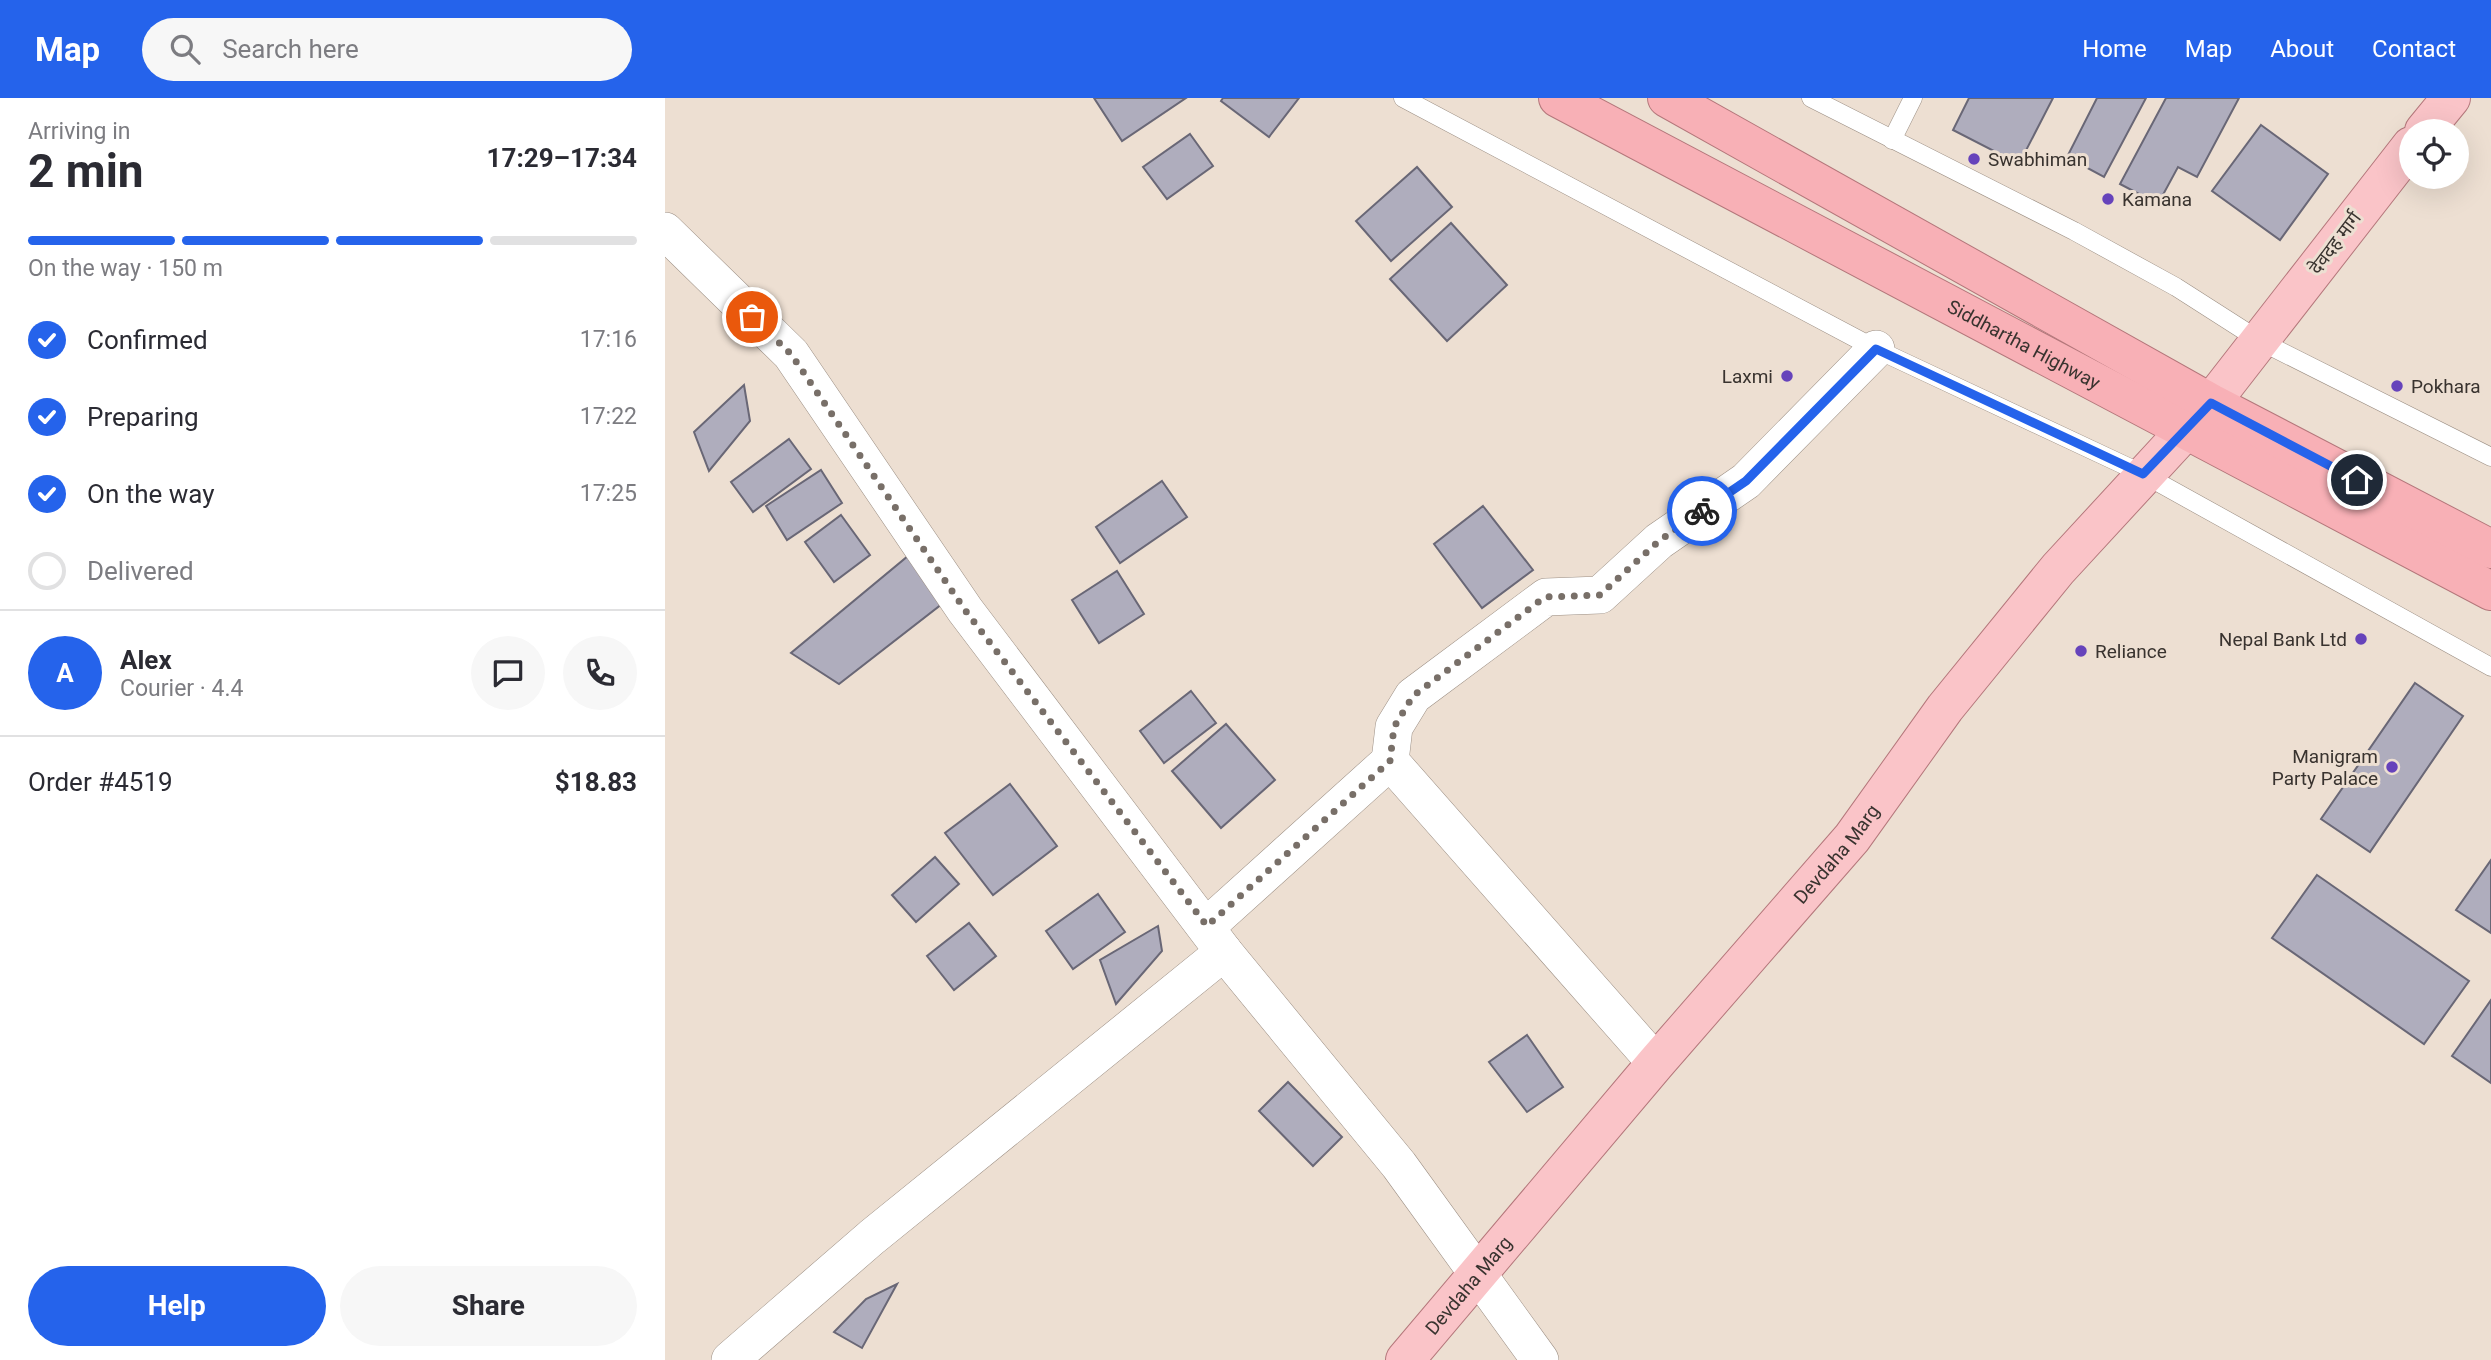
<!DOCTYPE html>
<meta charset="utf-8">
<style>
body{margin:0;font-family:Roboto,"Noto Sans Devanagari",sans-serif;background:#f7f7f7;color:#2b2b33;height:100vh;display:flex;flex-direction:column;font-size:26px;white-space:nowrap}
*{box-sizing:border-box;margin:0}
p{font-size:23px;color:#7c7c81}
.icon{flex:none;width:38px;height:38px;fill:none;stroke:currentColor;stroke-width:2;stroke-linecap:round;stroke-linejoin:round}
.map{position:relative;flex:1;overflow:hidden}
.side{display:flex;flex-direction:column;background:#fff;width:665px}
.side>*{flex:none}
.tools{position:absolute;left:1734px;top:21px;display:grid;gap:14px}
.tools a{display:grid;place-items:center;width:70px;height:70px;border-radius:50%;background:#fff;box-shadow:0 7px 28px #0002;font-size:35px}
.pin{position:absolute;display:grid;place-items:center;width:60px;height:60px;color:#fff;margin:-30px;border:4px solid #fff;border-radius:50%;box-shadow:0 2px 7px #0007}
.courier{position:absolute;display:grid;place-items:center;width:70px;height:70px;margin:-35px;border:5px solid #2563eb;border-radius:50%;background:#fff;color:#222;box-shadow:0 2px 9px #0007}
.headline em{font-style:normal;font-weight:700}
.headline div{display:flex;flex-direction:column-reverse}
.headline{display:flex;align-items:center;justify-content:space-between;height:119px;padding:0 28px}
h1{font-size:46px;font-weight:700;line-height:52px}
.bar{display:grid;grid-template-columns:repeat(4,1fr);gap:10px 7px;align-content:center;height:84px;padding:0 28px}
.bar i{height:9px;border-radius:5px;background:#e1e1e2}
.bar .selected{background:#2563eb}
.bar p{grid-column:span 4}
.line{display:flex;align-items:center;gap:18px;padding:0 28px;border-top:2px solid #e1e1e2}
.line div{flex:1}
.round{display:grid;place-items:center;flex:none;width:74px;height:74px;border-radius:37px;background:#f7f7f7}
ol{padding:0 28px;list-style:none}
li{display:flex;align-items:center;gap:21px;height:77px}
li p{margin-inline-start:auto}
li .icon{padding:7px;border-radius:50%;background:#2563eb;color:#fff;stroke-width:4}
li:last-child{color:#7c7c81}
li i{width:38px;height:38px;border:4px solid #e1e1e2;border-radius:50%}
.action{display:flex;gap:14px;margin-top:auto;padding:14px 28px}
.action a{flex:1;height:80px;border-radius:42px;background:#2563eb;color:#fff;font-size:28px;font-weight:700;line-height:80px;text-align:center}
.action a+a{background:#f7f7f7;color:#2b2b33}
header{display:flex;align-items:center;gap:42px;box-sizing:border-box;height:98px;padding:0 35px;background:#2563eb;color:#fff}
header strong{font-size:33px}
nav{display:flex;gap:38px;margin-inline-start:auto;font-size:24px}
.search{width:490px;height:63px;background:#f7f7f7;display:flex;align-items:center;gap:18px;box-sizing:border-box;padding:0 24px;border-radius:38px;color:#7c7c81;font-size:26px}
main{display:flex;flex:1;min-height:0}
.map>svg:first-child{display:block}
.building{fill:#afadbd;stroke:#696776;stroke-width:2}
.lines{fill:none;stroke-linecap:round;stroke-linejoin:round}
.service-casing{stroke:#9b8e83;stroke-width:19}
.minor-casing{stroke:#9b8e83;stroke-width:38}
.primary-casing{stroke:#b4777b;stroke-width:40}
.trunk-casing{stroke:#b4777b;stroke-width:40}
.service{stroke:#fff;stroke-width:18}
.minor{stroke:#fff;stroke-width:37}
.primary{stroke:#fac4c8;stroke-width:38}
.trunk{stroke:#f8b0b6;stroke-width:38}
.done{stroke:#786f68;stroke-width:7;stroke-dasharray:0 12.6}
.route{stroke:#2563eb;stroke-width:9}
.poi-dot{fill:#6643bb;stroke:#eddfd2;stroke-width:2.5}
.labels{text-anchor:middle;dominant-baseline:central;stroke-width:6;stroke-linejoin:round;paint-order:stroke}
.poi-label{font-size:19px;fill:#39332f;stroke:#eddfd2;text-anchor:start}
.street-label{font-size:19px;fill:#39332f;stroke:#eddfd2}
</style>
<header>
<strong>Map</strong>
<div class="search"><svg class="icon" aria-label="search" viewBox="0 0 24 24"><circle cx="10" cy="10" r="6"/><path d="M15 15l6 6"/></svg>Search here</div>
<nav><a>Home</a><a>Map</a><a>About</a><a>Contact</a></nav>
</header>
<main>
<section class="side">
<div class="headline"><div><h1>2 min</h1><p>Arriving in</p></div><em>17:29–17:34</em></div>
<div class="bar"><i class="selected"></i><i class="selected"></i><i class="selected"></i><i></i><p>On the way · 150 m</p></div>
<ol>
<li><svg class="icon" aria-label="check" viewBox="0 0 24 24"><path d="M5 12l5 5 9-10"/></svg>Confirmed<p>17:16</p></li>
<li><svg class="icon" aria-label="check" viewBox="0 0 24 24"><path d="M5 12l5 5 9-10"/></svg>Preparing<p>17:22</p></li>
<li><svg class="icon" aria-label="check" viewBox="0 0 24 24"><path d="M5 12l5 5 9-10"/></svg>On the way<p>17:25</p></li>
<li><i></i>Delivered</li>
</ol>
<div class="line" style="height:126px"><b class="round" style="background:#2563eb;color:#fff">A</b><div><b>Alex</b><p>Courier · 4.4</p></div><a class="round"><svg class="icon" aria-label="chat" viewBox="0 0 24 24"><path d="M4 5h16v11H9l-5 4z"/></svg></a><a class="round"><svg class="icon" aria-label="phone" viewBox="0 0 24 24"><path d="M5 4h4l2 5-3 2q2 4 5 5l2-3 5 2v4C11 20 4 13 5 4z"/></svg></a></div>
<div class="line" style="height:91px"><div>Order #4519</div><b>$18.83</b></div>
<div class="action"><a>Help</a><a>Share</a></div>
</section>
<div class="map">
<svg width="1826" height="1262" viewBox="0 0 1826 1262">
<rect width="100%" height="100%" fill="#eddfd2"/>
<!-- building -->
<g class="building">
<polygon points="429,0 521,0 457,43"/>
<polygon points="558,0 634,0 604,39 556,3"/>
<polygon points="1304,0 1388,0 1354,66 1288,32"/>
<polygon points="1432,0 1481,0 1439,79 1402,59"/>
<polygon points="1501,0 1574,0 1532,79 1513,69 1493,106 1455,86"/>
<polygon points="1596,27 1663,76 1615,142 1547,93"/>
<polygon points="525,36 548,68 502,101 478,69"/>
<polygon points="752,69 787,109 726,163 691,123"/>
<polygon points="786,125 842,187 782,243 725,181"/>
<polygon points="79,287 85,323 44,373 29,334"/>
<polygon points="124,341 146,371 88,414 66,384"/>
<polygon points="156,372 177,405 122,442 101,408"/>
<polygon points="497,383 522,419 455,465 431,429"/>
<polygon points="818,408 868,472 817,510 769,446"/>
<polygon points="176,417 205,457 169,484 140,444"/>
<polygon points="243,458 282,502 174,586 126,555"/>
<polygon points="452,473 479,516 434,545 407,502"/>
<polygon points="1750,585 1798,618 1705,754 1656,721"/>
<polygon points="526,593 551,625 499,665 475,633"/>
<polygon points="561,626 610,682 556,730 507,673"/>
<polygon points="345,686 392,748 328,797 280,735"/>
<polygon points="270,759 294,786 251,824 227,797"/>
<polygon points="1826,762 1826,835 1791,812"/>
<polygon points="1652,777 1804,883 1759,946 1607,840"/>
<polygon points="433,796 460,834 408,871 381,833"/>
<polygon points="304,825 331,858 289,892 262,858"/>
<polygon points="493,828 497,853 451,906 435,862"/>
<polygon points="1826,902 1826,985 1787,958"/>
<polygon points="862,937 898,989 862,1014 824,964"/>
<polygon points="623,984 677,1039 648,1068 594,1013"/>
<polygon points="232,1186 197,1250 169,1234 201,1201"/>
</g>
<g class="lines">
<defs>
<g id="service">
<polyline points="738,0 1211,251 1478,376 1826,569"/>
<polyline points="1146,0 1409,133 1511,189 1597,244 1826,359"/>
<polyline points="1227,42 1248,0"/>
</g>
<g id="minor">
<polyline points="0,133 126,256 300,512 559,854 734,1067 875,1262"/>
<polyline points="542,828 725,663"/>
<polyline points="991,965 725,663 729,629 748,598 881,499 935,497 994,443 1081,383 1211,251"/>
<polyline points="65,1262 207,1139 559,854"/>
</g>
<g id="primary">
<polyline points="1759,33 1786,0"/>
<path id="s1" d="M740,1262L991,965L1187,740L1280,610L1393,471L1546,305L1746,48"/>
</g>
<g id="trunk">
<path id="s2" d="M893,0L1826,493"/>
<polyline points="1002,0 1546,305 1826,451"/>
</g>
</defs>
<!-- service casing -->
<use href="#service" class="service-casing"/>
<!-- minor casing -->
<use href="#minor" class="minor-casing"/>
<!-- primary casing -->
<use href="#primary" class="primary-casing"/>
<!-- trunk casing -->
<use href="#trunk" class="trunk-casing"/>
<!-- service -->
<use href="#service" class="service"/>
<!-- minor -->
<use href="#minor" class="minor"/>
<!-- primary -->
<use href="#primary" class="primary"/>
<!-- trunk -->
<use href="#trunk" class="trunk"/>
</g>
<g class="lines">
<!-- done -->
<polyline class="done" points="87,219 126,256 300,512 542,828 725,663 729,629 748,598 880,499 935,497 994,443 1037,413"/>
<!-- route -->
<polyline class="route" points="1037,413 1081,383 1211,251 1478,376 1546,305 1692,382"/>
</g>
<!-- markers -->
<g class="poi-dot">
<circle cx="1309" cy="61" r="7"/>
<circle cx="1443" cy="101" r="7"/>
<circle cx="1122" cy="278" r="7"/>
<circle cx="1732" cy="288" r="7"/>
<circle cx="1696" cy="541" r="7"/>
<circle cx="1416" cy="553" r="7"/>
<circle cx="1727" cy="669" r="7"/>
</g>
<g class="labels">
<!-- poi labels -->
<g class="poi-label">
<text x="1323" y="61">Swabhiman</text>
<text x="1457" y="101">Kamana</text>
<text x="1108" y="278" text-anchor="end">Laxmi</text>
<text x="1746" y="288">Pokhara</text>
<text x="1682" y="541" text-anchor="end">Nepal Bank Ltd</text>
<text x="1430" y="553">Reliance</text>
<text x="1713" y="658" text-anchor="end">Manigram<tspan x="1713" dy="22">Party Palace</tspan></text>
</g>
<!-- street labels -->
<g class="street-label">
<text transform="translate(1670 145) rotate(-53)">देवदह मार्ग</text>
<text stroke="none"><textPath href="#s2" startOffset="527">Siddhartha Highway</textPath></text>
<text stroke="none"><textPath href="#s1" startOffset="665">Devdaha Marg</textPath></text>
<text stroke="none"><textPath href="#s1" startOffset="98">Devdaha Marg</textPath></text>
</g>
</g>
</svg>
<div class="tools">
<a><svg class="icon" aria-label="locate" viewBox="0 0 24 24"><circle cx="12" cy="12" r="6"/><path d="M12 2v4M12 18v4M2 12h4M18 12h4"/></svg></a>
</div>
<div class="pin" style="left:87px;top:219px;background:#ea580c"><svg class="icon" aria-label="bag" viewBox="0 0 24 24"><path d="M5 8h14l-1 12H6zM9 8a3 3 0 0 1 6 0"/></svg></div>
<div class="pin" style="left:1692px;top:382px;background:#1f2937"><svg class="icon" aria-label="home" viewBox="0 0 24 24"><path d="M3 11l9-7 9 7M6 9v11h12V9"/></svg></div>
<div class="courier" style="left:1037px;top:413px"><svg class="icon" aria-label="bike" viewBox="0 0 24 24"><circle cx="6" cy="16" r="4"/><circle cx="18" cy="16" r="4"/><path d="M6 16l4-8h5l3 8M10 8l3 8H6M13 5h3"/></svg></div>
</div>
</main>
